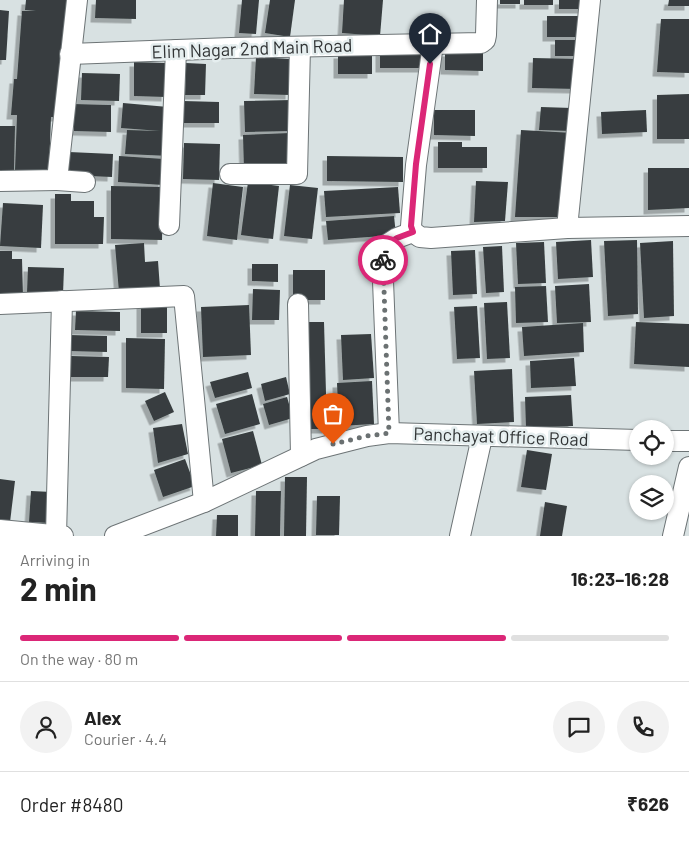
<!DOCTYPE html>
<meta charset="utf-8">
<style>
body{margin:0;font-family:Barlow,sans-serif;background:#f2f2f2;color:#222;height:100vh;display:flex;flex-direction:column;font-size:19px;white-space:nowrap}
*{box-sizing:border-box;margin:0}
p{font-size:16px;color:#767676}
.icon{flex:none;width:28px;height:28px;fill:none;stroke:currentColor;stroke-width:2;stroke-linecap:round;stroke-linejoin:round}
.map{position:relative;height:536px;overflow:hidden}
.drawer{display:flex;flex-direction:column;background:#fff;flex:1}
.drawer>*{flex:none}
.tools{position:absolute;left:629px;top:420px;display:grid;gap:10px}
.tools a{display:grid;place-items:center;width:45px;height:45px;border-radius:50%;background:#fff;box-shadow:0 1px 4px #0004;font-size:25px}
.pin{position:absolute;display:grid;place-items:center;width:42px;height:42px;color:#fff;margin:-51px -21px;border-radius:50% 50% 50% 0;rotate:-45deg;box-shadow:0 0 5px #0007}
.pin .icon{rotate:45deg}
.courier{position:absolute;display:grid;place-items:center;width:50px;height:50px;margin:-25px;border:4px solid #db2777;border-radius:50%;background:#fff;color:#222;box-shadow:0 1px 6px #0007}
.summary em{font-style:normal;font-weight:700}
.summary div{display:flex;flex-direction:column-reverse}
.summary{display:flex;align-items:center;justify-content:space-between;height:85px;padding:0 20px}
h1{font-size:32px;font-weight:700;line-height:38px}
.bar{display:grid;grid-template-columns:repeat(4,1fr);gap:8px 5px;align-content:center;height:60px;padding:0 20px}
.bar i{height:6px;border-radius:4px;background:#e0e0e0}
.bar .on{background:#db2777}
.bar p{grid-column:span 4}
.line{display:flex;align-items:center;gap:12px;padding:0 20px;border-top:1px solid #e0e0e0}
.line div{flex:1}
.round{display:grid;place-items:center;flex:none;width:52px;height:52px;border-radius:26px;background:#f2f2f2}
.map>svg:first-child{display:block}
.building{fill:#373e3f;filter:url(#shadow)}
.lines{fill:none;stroke-linecap:round;stroke-linejoin:round}
.minor-casing{stroke:#6d7476;stroke-width:22}
.minor{stroke:#fff;stroke-width:20}
.done{stroke:#6b7172;stroke-width:5;stroke-dasharray:0 9}
.route{stroke:#db2777;stroke-width:6}
.labels{text-anchor:middle;dominant-baseline:central;stroke-width:5;stroke-linejoin:round;paint-order:stroke}
.street-label{font-size:18px;fill:#313435;stroke:#e5eeef}
</style>
<div class="map">
<svg width="689" height="536" viewBox="0 0 689 536">
<defs>
<filter id="shadow"><feDropShadow dx="-4.5" dy="4.5" stdDeviation="0" flood-color="#0004"/></filter>
</defs>
<rect width="100%" height="100%" fill="#d8e1e2"/>
<!-- building -->
<g class="building">
<polygon points="26,0 68,0 58,117 51,117 49,171 15,170 17,115 11,115 14,79 17,79 22,11 36,11 25,10"/>
<polygon points="96,0 136,0 136,19 95,18"/>
<polygon points="242,0 259,0 256,34 239,33"/>
<polygon points="270,0 295,0 290,37 265,33"/>
<polygon points="344,0 383,0 380,36 342,33"/>
<rect x="500" y="0" width="20" height="4"/>
<rect x="524" y="0" width="29" height="5"/>
<rect x="559" y="0" width="24" height="9"/>
<polygon points="669,0 689,0 689,6 668,6"/>
<polygon points="0,10 9,11 6,60 0,60"/>
<rect x="547" y="16" width="38" height="21"/>
<polygon points="661,19 689,19 689,73 657,72"/>
<polygon points="555,40 581,40 582,56 555,56"/>
<rect x="380" y="50" width="43" height="18"/>
<polygon points="445,52 483,52 483,71 445,70"/>
<rect x="338" y="54" width="34" height="20"/>
<polygon points="256,57 291,59 290,95 254,94"/>
<polygon points="533,58 579,59 578,89 532,88"/>
<polygon points="134,62 167,63 166,97 134,96"/>
<polygon points="186,63 206,64 205,95 185,95"/>
<polygon points="82,73 120,74 119,101 81,100"/>
<polygon points="689,94 689,139 657,139 657,95"/>
<polygon points="292,100 293,131 245,132 244,101"/>
<polygon points="183,101 219,102 219,123 182,123"/>
<polygon points="123,103 168,107 170,156 125,154 127,130 160,131 121,128"/>
<polygon points="74,104 111,105 111,132 74,131"/>
<polygon points="541,107 572,108 571,131 539,130"/>
<polygon points="434,110 475,110 475,136 434,135"/>
<polygon points="646,110 647,132 602,134 601,112"/>
<polygon points="0,126 15,126 14,170 0,170"/>
<polygon points="521,130 573,133 564,217 515,217"/>
<polygon points="290,133 290,168 244,170 243,135"/>
<polygon points="438,142 462,142 462,147 487,147 487,168 438,168"/>
<polygon points="184,143 220,144 219,180 183,179"/>
<polygon points="69,152 113,154 112,177 68,175"/>
<polygon points="119,156 164,159 163,185 118,182"/>
<polygon points="327,156 403,157 403,182 327,181"/>
<polygon points="648,168 689,168 689,208 648,210"/>
<polygon points="476,181 508,182 505,221 474,222"/>
<polygon points="248,182 279,186 273,239 241,235"/>
<polygon points="213,183 243,187 237,240 207,236"/>
<polygon points="290,185 318,188 312,239 284,236"/>
<polygon points="111,186 163,187 162,240 111,239"/>
<polygon points="398,187 400,213 326,217 324,191"/>
<polygon points="55,194 71,194 71,201 94,201 94,217 104,217 103,244 55,244"/>
<polygon points="3,203 43,205 41,248 0,246"/>
<polygon points="394,216 396,235 328,240 326,221"/>
<polygon points="591,240 593,277 558,279 556,242"/>
<polygon points="637,240 638,314 608,316 604,241"/>
<polygon points="673,241 674,316 644,318 640,243"/>
<polygon points="544,242 546,283 518,284 516,243"/>
<polygon points="144,243 145,262 158,261 160,289 119,292 115,245"/>
<polygon points="502,246 504,292 486,293 483,247"/>
<polygon points="475,250 477,294 453,295 451,251"/>
<polygon points="0,251 12,251 12,259 22,259 23,296 0,297"/>
<polygon points="252,264 278,264 278,282 252,281"/>
<polygon points="28,267 64,268 63,294 27,293"/>
<rect x="293" y="270" width="32" height="30"/>
<polygon points="589,284 591,322 557,323 555,286"/>
<polygon points="546,286 548,322 516,323 515,287"/>
<polygon points="253,289 280,290 279,320 252,320"/>
<polygon points="507,302 510,358 487,359 484,303"/>
<rect x="141" y="303" width="26" height="30"/>
<polygon points="249,305 251,355 203,357 201,307"/>
<polygon points="477,306 480,358 457,359 454,307"/>
<polygon points="76,311 120,312 120,331 75,330"/>
<polygon points="300,322 324,322 327,429 302,429"/>
<polygon points="636,322 689,324 689,367 634,364"/>
<polygon points="583,323 584,352 524,356 522,327"/>
<polygon points="371,334 374,378 343,380 341,335"/>
<polygon points="70,335 107,336 107,352 69,351"/>
<polygon points="126,338 165,339 164,389 126,388"/>
<polygon points="71,356 109,357 108,377 70,377"/>
<polygon points="574,358 576,386 531,388 530,361"/>
<polygon points="512,369 514,422 477,424 474,371"/>
<polygon points="248,372 252,388 215,398 210,382"/>
<polygon points="286,377 290,394 265,401 261,384"/>
<polygon points="372,381 374,424 339,426 337,383"/>
<polygon points="165,392 174,412 154,421 145,401"/>
<polygon points="252,394 260,424 225,434 216,404"/>
<polygon points="571,395 573,426 526,428 525,397"/>
<polygon points="287,397 293,418 269,425 263,404"/>
<polygon points="182,424 188,454 158,463 153,428"/>
<polygon points="253,431 262,465 231,473 222,439"/>
<polygon points="527,450 552,454 546,490 521,487"/>
<polygon points="185,459 195,486 163,497 154,470"/>
<polygon points="285,477 307,477 306,536 284,536"/>
<polygon points="0,479 15,481 10,522 0,521"/>
<polygon points="31,491 52,492 50,523 29,522"/>
<polygon points="256,491 281,491 280,536 255,536"/>
<polygon points="317,496 340,496 339,535 316,535"/>
<polygon points="545,502 567,506 562,536 540,536"/>
<polygon points="217,515 238,515 238,536 216,536"/>
</g>
<g class="lines">
<defs>
<g id="minor">
<polyline points="433,44 416,165 411,226 413,232 420,237 431,238 567,228 689,226"/>
<polyline points="70,54 231,48 481,43 485,40 486,35 487,0"/>
<polyline points="230,174 297,174 300,47"/>
<polyline points="57,180 85,182"/>
<polyline points="0,181 57,180 77,0"/>
<polyline points="169,225 176,50"/>
<polyline points="567,228 590,0"/>
<polyline points="0,304 184,296 204,502"/>
<polyline points="298,304 301,456"/>
<polyline points="389,433 383,281 383,247 397,238 413,232"/>
<polyline points="665,441 689,441"/>
<polyline points="0,530 63,536"/>
<polyline points="56,536 62,301"/>
<polyline points="115,536 204,502 316,449 367,436 389,433 638,440"/>
<polyline points="460,536 482,437"/>
<polyline points="673,536 689,467"/>
</g>
</defs>
<!-- minor casing -->
<use href="#minor" class="minor-casing"/>
<!-- minor -->
<use href="#minor" class="minor"/>
</g>
<g class="lines">
<!-- done -->
<polyline class="done" points="333,444 367,436 389,433 383,260"/>
<!-- route -->
<polyline class="route" points="383,260 383,247 397,238 413,232 411,226 416,164 430,64"/>
</g>
<g class="labels">
<!-- street labels -->
<g class="street-label">
<text transform="translate(252 48) rotate(-2)">Elim Nagar 2nd Main Road</text>
<text transform="translate(501 436) rotate(2)">Panchayat Office Road</text>
</g>
</g>
</svg>
<div class="tools">
<a><svg class="icon" aria-label="locate" viewBox="0 0 24 24"><circle cx="12" cy="12" r="6"/><path d="M12 2v4M12 18v4M2 12h4M18 12h4"/></svg></a>
<a><svg class="icon" aria-label="layers" viewBox="0 0 24 24"><path d="M12 4l9 5-9 5-9-5zM3 14l9 5 9-5"/></svg></a>
</div>
<div class="pin" style="left:333px;top:444px;background:#ea580c"><svg class="icon" aria-label="bag" viewBox="0 0 24 24"><path d="M5 8h14l-1 12H6zM9 8a3 3 0 0 1 6 0"/></svg></div>
<div class="pin" style="left:430px;top:64px;background:#1f2937"><svg class="icon" aria-label="home" viewBox="0 0 24 24"><path d="M3 11l9-7 9 7M6 9v11h12V9"/></svg></div>
<div class="courier" style="left:383px;top:260px"><svg class="icon" aria-label="bike" viewBox="0 0 24 24"><circle cx="6" cy="16" r="4"/><circle cx="18" cy="16" r="4"/><path d="M6 16l4-8h5l3 8M10 8l3 8H6M13 5h3"/></svg></div>
</div>
<section class="drawer">
<div class="summary"><div><h1>2 min</h1><p>Arriving in</p></div><em>16:23–16:28</em></div>
<div class="bar"><i class="on"></i><i class="on"></i><i class="on"></i><i></i><p>On the way · 80 m</p></div>
<div class="line" style="height:90px"><a class="round"><svg class="icon" aria-label="person" viewBox="0 0 24 24"><circle cx="12" cy="8" r="4"/><path d="M4 21q1-7 8-7t8 7"/></svg></a><div><b>Alex</b><p>Courier · 4.4</p></div><a class="round"><svg class="icon" aria-label="chat" viewBox="0 0 24 24"><path d="M4 5h16v11H9l-5 4z"/></svg></a><a class="round"><svg class="icon" aria-label="phone" viewBox="0 0 24 24"><path d="M5 4h4l2 5-3 2q2 4 5 5l2-3 5 2v4C11 20 4 13 5 4z"/></svg></a></div>
<div class="line" style="height:65px"><div>Order #8480</div><b>₹626</b></div>
</section>
